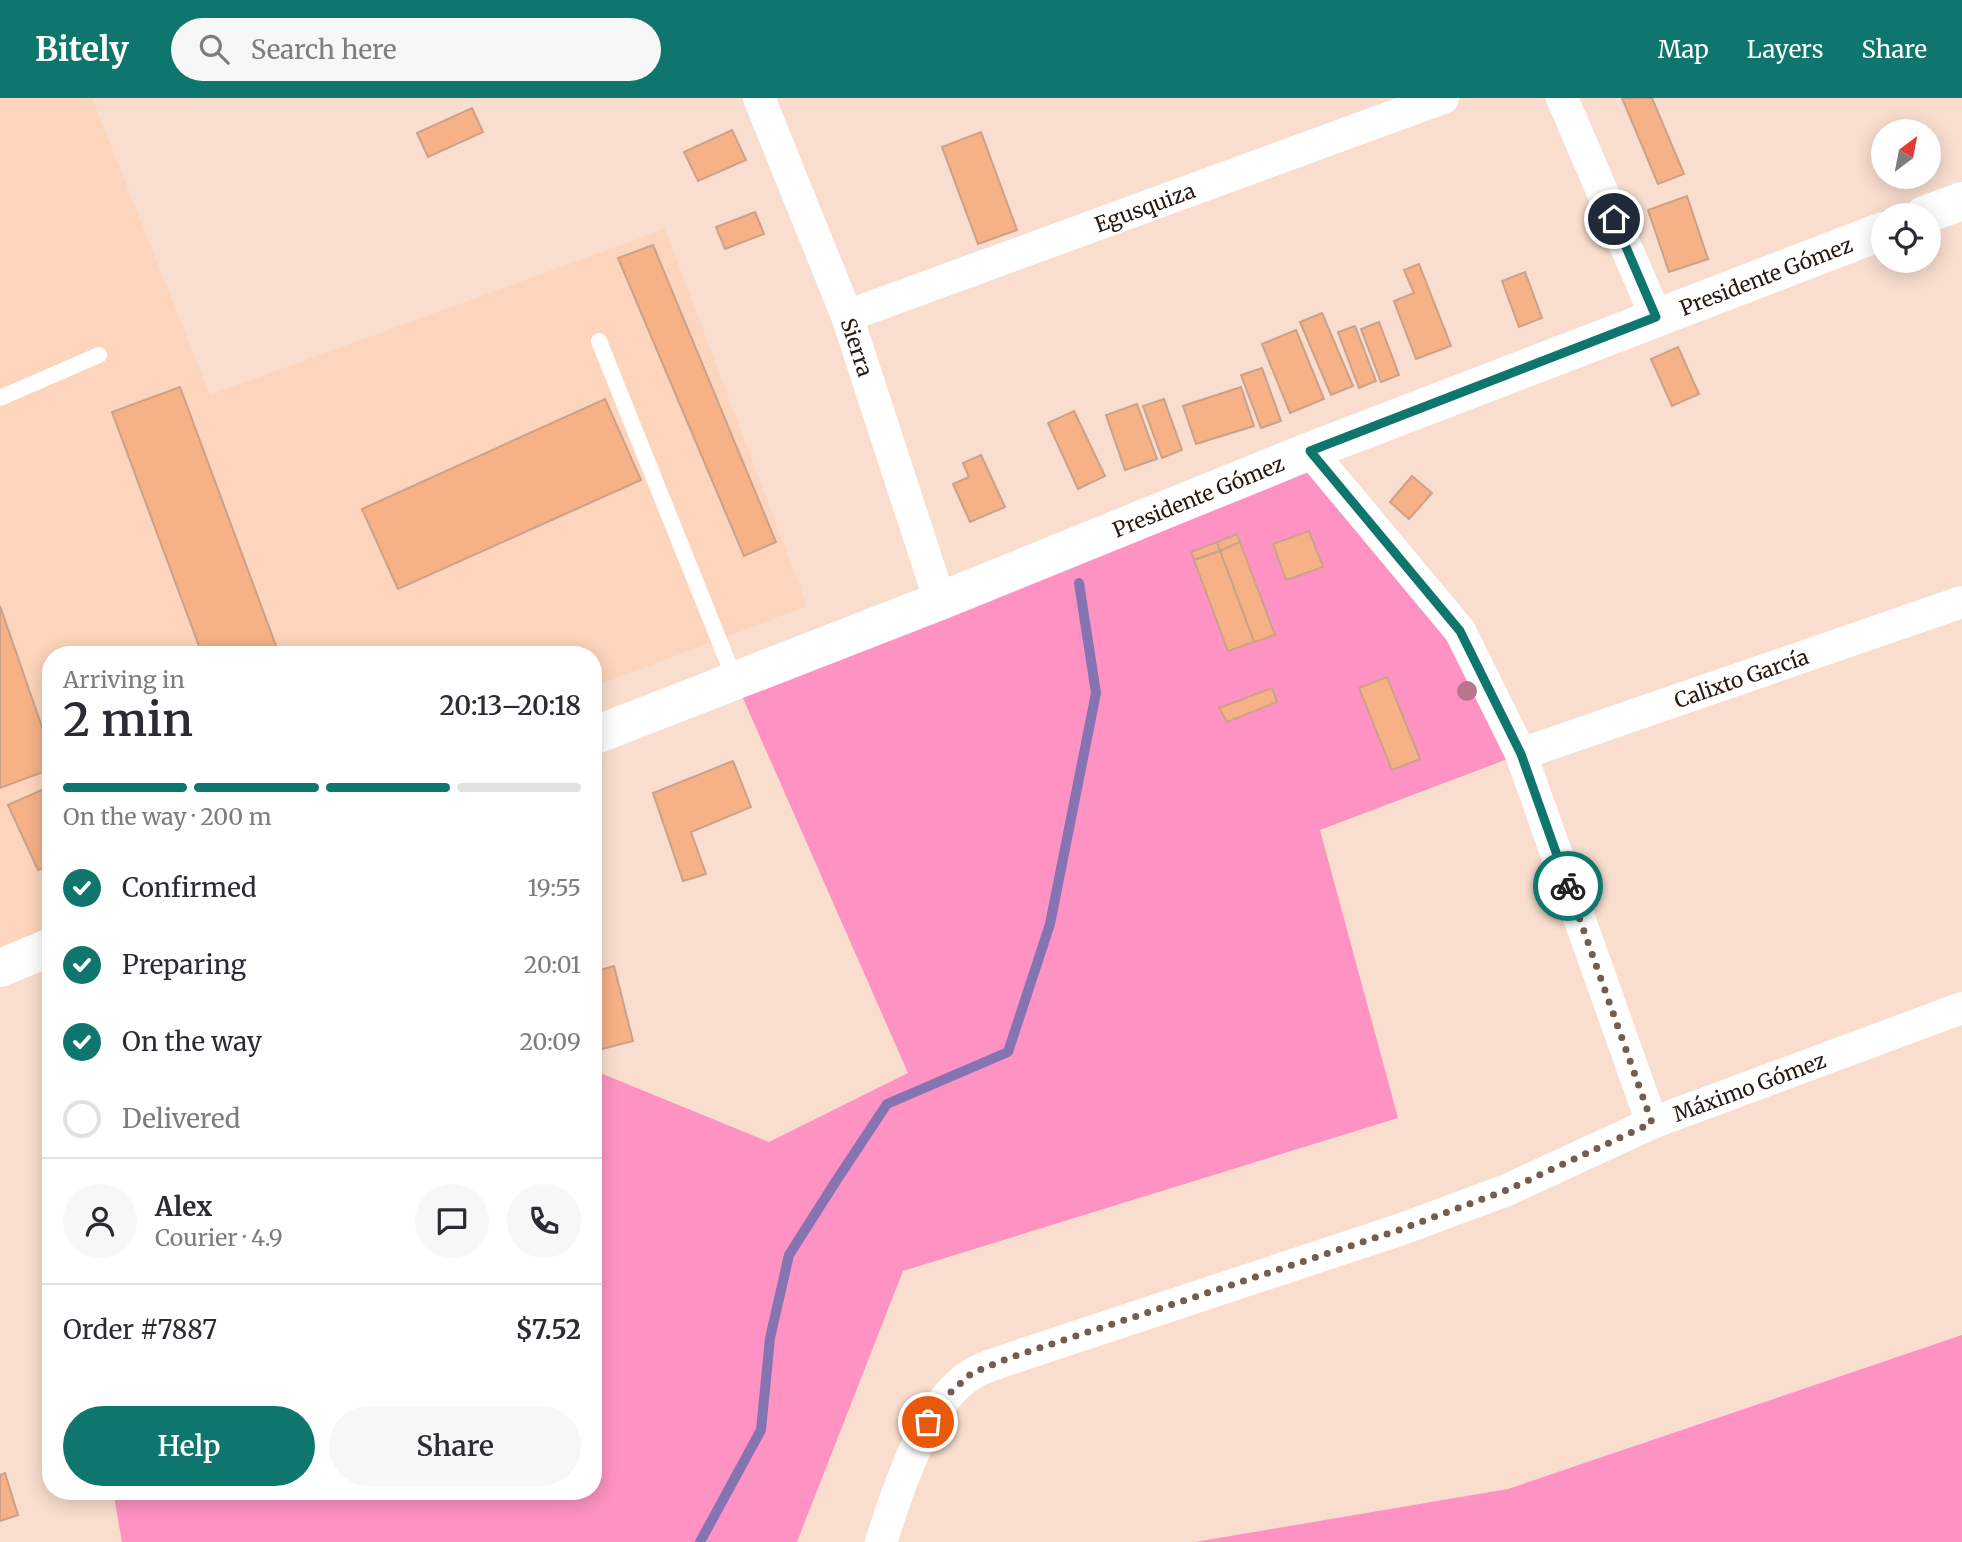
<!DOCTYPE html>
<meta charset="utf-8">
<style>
body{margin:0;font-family:Merriweather,serif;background:#f7f7f7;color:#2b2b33;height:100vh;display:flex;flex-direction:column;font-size:26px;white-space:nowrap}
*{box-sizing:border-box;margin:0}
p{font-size:23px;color:#7c7c81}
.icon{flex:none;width:38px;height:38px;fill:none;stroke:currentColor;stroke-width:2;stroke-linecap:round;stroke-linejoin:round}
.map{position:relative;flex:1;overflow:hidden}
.panel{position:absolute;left:42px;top:548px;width:560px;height:854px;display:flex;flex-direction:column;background:#fff;border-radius:28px;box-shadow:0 4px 18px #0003}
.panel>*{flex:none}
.needle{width:46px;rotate:32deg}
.fabs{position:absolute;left:1871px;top:21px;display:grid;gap:14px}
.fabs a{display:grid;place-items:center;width:70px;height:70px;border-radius:50%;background:#fff;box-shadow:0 4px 18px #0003;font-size:35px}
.pin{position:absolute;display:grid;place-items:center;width:60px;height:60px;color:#fff;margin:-30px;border:4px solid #fff;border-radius:50%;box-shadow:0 2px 7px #0007}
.courier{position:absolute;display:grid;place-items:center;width:70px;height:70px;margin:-35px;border:5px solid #0f766e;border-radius:50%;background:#fff;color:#222;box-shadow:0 2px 9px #0007}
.headline em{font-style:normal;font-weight:600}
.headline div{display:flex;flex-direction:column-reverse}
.headline{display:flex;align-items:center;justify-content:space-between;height:119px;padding:0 21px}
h1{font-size:46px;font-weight:600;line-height:52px}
.bar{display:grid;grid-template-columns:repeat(4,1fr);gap:10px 7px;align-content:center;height:84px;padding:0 21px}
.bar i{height:9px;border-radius:5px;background:#e1e1e2}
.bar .current{background:#0f766e}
.bar p{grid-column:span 4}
.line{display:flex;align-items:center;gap:18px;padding:0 21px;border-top:2px solid #e1e1e2}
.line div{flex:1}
.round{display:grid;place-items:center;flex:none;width:74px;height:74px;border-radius:37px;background:#f7f7f7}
ol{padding:0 21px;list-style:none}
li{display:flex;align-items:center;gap:21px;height:77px}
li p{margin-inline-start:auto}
li .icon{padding:7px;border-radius:50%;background:#0f766e;color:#fff;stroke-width:4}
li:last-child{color:#7c7c81}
li i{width:38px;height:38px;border:4px solid #e1e1e2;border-radius:50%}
.button{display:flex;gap:14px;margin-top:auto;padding:14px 21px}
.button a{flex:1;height:80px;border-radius:42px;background:#0f766e;color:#fff;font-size:28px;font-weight:600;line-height:80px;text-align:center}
.button a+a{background:#f7f7f7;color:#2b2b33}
header{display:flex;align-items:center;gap:42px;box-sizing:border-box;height:98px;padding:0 35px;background:#0f766e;color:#fff}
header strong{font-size:33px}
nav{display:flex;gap:38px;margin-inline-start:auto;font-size:24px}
.search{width:490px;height:63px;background:#f7f7f7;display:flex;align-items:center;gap:18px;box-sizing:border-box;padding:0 24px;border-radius:38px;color:#7c7c81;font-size:26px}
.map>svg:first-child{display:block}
.built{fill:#fdd4bc}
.green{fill:#fe93c3}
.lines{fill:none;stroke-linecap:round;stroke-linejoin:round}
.stream{stroke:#8674b2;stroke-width:10}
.building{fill:#f6b187;stroke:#cba289;stroke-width:2}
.service{stroke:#fff;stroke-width:16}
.minor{stroke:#fff;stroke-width:32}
.secondary{stroke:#fff;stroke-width:38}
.tree{fill:#bc738e}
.done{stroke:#715d52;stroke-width:7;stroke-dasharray:0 12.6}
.route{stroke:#0f766e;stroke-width:9}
.labels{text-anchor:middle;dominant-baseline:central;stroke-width:6;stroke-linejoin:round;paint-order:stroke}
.street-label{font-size:21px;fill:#28180f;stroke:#fff}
</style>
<header>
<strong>Bitely</strong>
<div class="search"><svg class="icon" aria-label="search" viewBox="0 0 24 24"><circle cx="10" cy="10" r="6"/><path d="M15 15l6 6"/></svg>Search here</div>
<nav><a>Map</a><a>Layers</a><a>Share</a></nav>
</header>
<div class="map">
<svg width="1962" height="1444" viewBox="0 0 1962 1444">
<rect width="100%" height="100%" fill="#f9decf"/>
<!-- built -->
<polygon class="built" points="0,0 92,0 210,297 665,131 807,508 593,589 593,556 51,556 51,849 0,869"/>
<!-- green -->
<g class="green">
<polygon points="1323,347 1521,656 1320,732 1398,1020 903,1173 797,1444 122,1444 113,1393 593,1393 593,972 769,1044 908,975 735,582"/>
<polygon points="1962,1237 1962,1444 1195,1444 1508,1391"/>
</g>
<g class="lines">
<!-- stream -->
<polyline class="stream" points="700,1444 761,1332 770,1240 789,1157 836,1083 887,1006 1008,954 1050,826 1096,595 1079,485"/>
</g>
<!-- building -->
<g class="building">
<polygon points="1622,0 1652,0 1684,76 1658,86"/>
<polygon points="472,10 483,34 428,59 417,35"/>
<polygon points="732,32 746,62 698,83 684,54"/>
<polygon points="981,34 1017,132 978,146 942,49"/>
<polygon points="1687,98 1708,161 1669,174 1648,112"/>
<polygon points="755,114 764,136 725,151 716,129"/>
<polygon points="653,147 776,444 744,458 618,160"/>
<polygon points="1419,166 1451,248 1416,261 1394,203 1414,195 1404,172"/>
<polygon points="1525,174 1542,220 1519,229 1502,183"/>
<polygon points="1322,215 1353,288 1331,297 1300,224"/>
<polygon points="1379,224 1399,277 1381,284 1361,231"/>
<polygon points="1355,228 1376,283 1359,290 1338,234"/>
<polygon points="1296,232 1324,301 1290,315 1262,246"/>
<polygon points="1678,249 1699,296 1672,308 1651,261"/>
<polygon points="1262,270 1281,323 1261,330 1241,277"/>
<polygon points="180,289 279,556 202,556 112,314"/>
<polygon points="1241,289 1254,328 1196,346 1183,308"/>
<polygon points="605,301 641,382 398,491 362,411"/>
<polygon points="1164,301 1182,352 1162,360 1143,308"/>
<polygon points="1137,306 1157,361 1125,372 1106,317"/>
<polygon points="1074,313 1105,378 1078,391 1048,325"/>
<polygon points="981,357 1005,409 970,424 953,386 969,379 963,365"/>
<polygon points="1412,378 1432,395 1409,421 1390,404"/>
<polygon points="1309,433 1323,469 1286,482 1273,446"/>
<polygon points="1237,436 1240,444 1220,453 1217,444"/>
<polygon points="1217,444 1220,453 1194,462 1191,454"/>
<polygon points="1240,444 1275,537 1254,544 1220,453"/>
<polygon points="1220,453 1254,544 1228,553 1194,462"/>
<polygon points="0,508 51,655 51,671 0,690"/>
<polygon points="1387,579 1420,661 1392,672 1359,590"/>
<polygon points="1272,590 1277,604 1227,624 1219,610"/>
<polygon points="733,663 751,709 691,734 706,776 683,783 653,695"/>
<polygon points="44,691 51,705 51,766 38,772 8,707"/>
<polygon points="614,868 633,943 602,951 593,919 593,874"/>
<polygon points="5,1375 18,1417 0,1423 0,1377"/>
</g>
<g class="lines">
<!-- service -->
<g class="service">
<polyline points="599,243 735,582"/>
<polyline points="0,300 99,257"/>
</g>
<!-- minor -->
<g class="minor">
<path id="s1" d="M759,0L847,218L940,503"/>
<polyline points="1562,0 1656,219"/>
<path id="s2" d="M847,218L1443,0"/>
<polyline points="1310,353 1460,533 1521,656 1652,1025"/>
<path id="s3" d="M1521,656L1962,504"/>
<path id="s4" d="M881,1444C898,1392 924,1306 972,1276C984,1268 1000,1265 1012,1260L1399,1132L1507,1092L1652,1025L1962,910"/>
</g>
<!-- secondary -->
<g class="secondary">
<polyline points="1924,117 1962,103"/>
<path id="s5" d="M593,638L940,503L1310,353L1883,133"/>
<polyline points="0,870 51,849"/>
</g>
</g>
<!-- trees -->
<circle class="tree" cx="1467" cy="593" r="10"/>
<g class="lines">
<!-- done -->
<polyline class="done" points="928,1324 951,1294 972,1275 1012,1259 1399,1132 1507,1092 1652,1025 1568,788"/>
<!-- route -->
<polyline class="route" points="1568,788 1521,656 1460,533 1310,353 1656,219 1614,121"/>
</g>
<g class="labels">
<!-- street labels -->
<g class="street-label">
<text stroke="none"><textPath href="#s2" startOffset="317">Egusquiza</textPath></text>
<text stroke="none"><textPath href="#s5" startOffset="1260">Presidente Gómez</textPath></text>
<text stroke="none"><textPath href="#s1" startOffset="268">Sierra</textPath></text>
<text stroke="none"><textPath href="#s5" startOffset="651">Presidente Gómez</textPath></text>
<text stroke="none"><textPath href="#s3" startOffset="233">Calixto García</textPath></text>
<text stroke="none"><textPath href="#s4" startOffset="1024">Máximo Gómez</textPath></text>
</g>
</g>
</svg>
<div class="fabs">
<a><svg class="needle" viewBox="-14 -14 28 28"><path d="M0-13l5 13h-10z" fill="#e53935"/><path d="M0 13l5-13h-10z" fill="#7c7c81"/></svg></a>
<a><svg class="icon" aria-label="locate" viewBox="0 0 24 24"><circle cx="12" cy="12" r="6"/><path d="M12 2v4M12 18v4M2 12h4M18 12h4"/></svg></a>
</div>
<div class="pin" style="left:928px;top:1324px;background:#ea580c"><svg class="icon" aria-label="bag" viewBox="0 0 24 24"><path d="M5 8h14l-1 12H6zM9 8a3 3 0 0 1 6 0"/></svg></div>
<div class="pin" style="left:1614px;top:121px;background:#1f2937"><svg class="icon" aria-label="home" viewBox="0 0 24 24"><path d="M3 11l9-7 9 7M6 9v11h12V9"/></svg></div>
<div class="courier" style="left:1568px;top:788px"><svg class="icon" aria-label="bike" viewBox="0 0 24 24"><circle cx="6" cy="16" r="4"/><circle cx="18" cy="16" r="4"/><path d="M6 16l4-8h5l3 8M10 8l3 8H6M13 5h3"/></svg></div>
<section class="panel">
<div class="headline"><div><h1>2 min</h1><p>Arriving in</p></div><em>20:13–20:18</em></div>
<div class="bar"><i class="current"></i><i class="current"></i><i class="current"></i><i></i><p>On the way · 200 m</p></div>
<ol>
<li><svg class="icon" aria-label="check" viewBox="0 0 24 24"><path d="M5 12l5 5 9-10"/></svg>Confirmed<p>19:55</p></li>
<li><svg class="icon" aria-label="check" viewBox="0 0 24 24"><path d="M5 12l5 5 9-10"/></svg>Preparing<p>20:01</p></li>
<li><svg class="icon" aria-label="check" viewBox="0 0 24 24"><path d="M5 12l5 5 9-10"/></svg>On the way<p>20:09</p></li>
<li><i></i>Delivered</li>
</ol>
<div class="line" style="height:126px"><a class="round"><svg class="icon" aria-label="person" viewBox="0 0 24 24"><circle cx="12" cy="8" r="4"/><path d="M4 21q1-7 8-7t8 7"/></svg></a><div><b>Alex</b><p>Courier · 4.9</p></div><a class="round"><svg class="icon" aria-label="chat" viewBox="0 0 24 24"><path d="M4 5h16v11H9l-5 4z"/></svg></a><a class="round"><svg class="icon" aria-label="phone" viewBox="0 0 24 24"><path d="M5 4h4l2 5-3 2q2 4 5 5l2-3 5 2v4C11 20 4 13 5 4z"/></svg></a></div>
<div class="line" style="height:91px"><div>Order #7887</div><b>$7.52</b></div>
<div class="button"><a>Help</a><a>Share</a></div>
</section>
</div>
